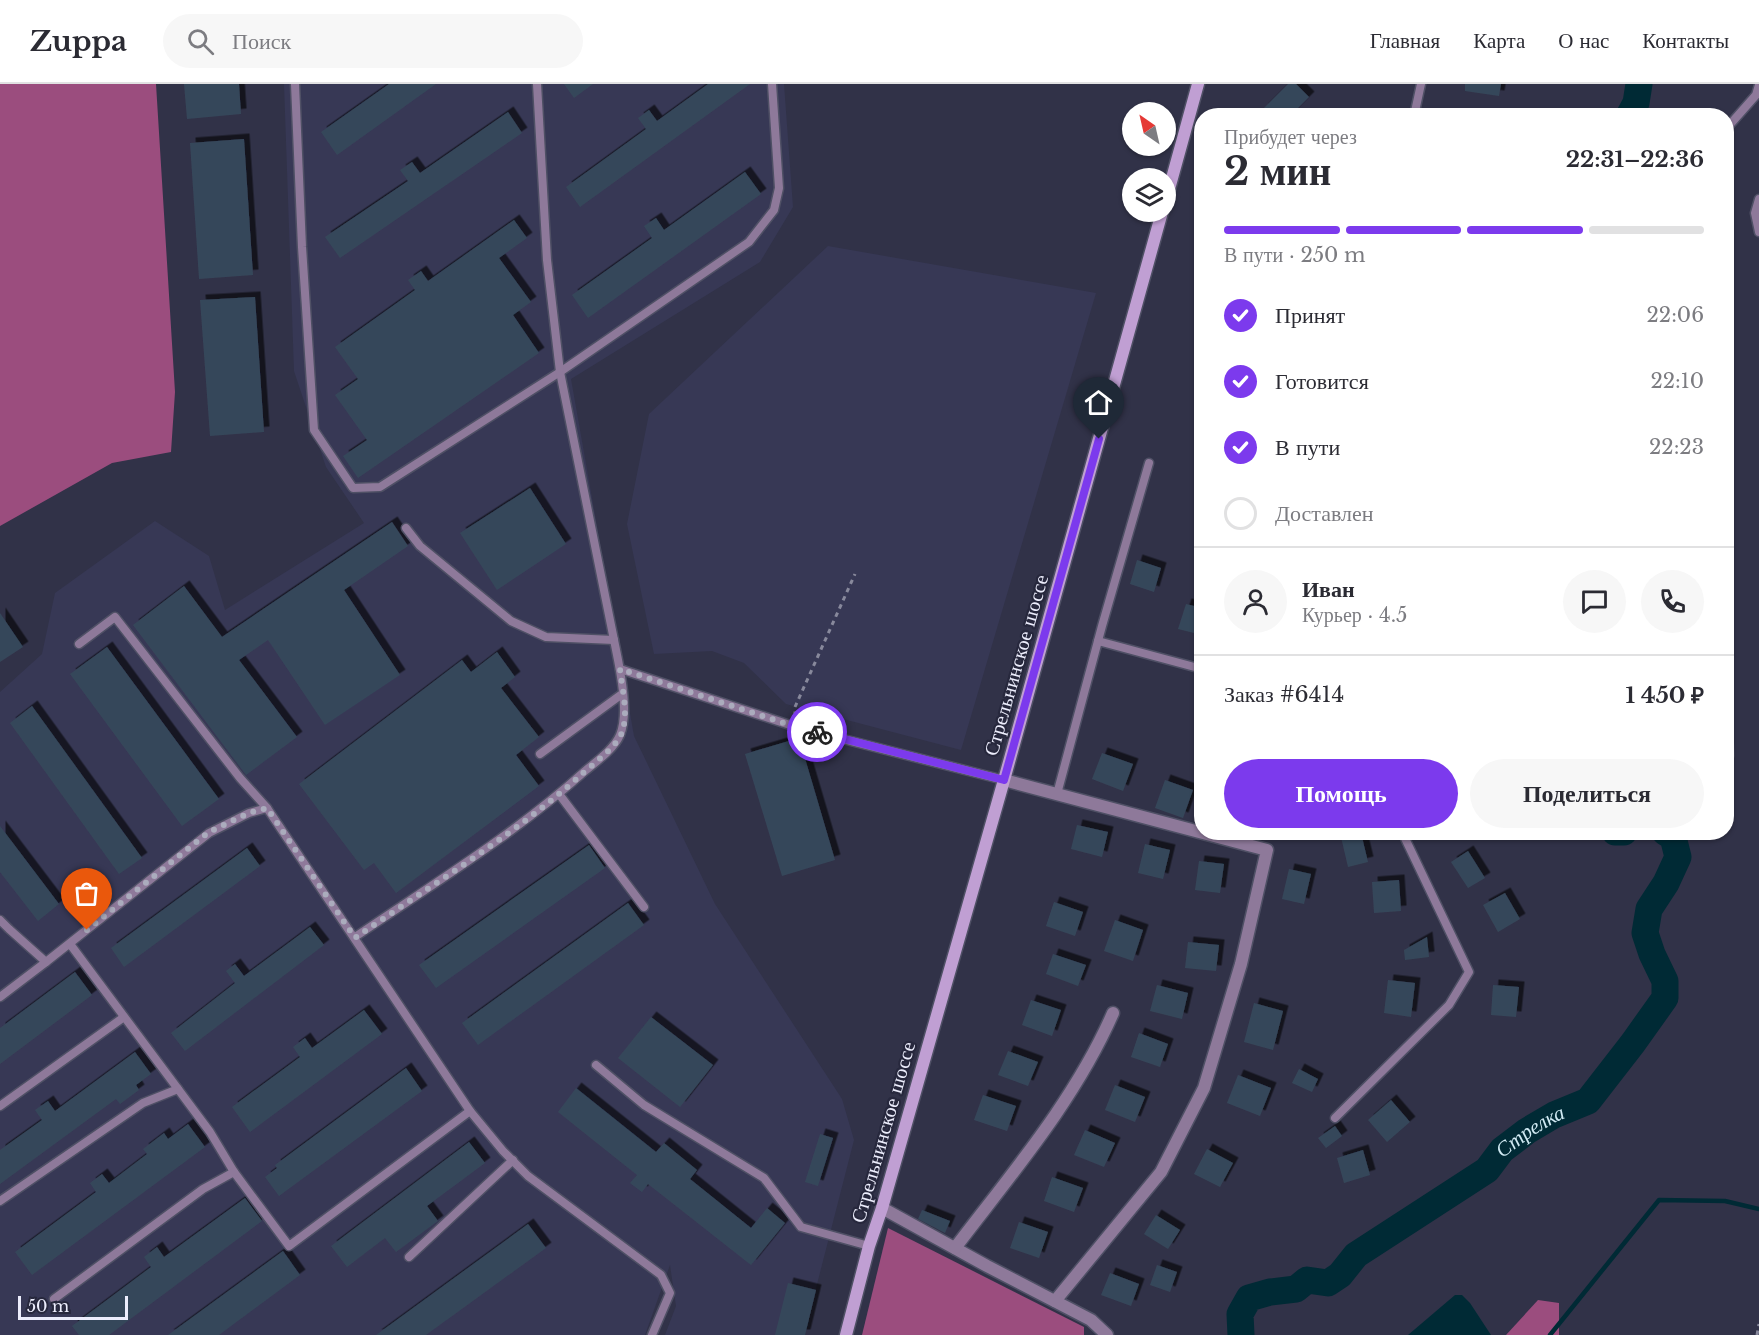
<!DOCTYPE html>
<html lang="ru">
<meta charset="utf-8">
<style>
body{margin:0;font-family:"Libre Baskerville",serif;background:#f7f7f7;color:#2b2b33;height:100vh;display:flex;flex-direction:column;font-size:22px;white-space:nowrap}
*{box-sizing:border-box;margin:0}
p{font-size:20px;color:#7c7c81}
.icon{flex:none;width:33px;height:33px;fill:none;stroke:currentColor;stroke-width:2;stroke-linecap:round;stroke-linejoin:round}
.map{position:relative;flex:1;overflow:hidden}
.drawer{position:absolute;left:1194px;top:24px;width:540px;height:732px;display:flex;flex-direction:column;background:#fff;border-radius:24px;box-shadow:0 2px 4px #0004}
.drawer>*{flex:none}
.needle{width:39px;rotate:326deg}
.fabs{position:absolute;left:1122px;top:18px;display:grid;gap:12px}
.fabs a{display:grid;place-items:center;width:54px;height:54px;border-radius:50%;background:#fff;box-shadow:0 2px 4px #0004;font-size:30px}
.scale{position:absolute;left:18px;bottom:15px;width:110px;box-sizing:border-box;padding-left:6px;border:3px solid #ecedfc;border-top:0;font-size:16px;line-height:21px;white-space:nowrap;color:#ecedfc;-webkit-text-stroke:4px #27283d;paint-order:stroke}
.pin{position:absolute;display:grid;place-items:center;width:51px;height:51px;color:#fff;margin:-62px -26px;border-radius:50% 50% 50% 0;rotate:-45deg;box-shadow:0 0 6px #0007}
.pin .icon{rotate:45deg}
.courier{position:absolute;display:grid;place-items:center;width:60px;height:60px;margin:-30px;border:4px solid #7c3aed;border-radius:50%;background:#fff;color:#222;box-shadow:0 2px 8px #0007}
.head em{font-style:normal;font-weight:700}
.head div{display:flex;flex-direction:column-reverse}
.head{display:flex;align-items:center;justify-content:space-between;height:102px;padding:0 30px}
h1{font-size:39px;font-weight:700;line-height:45px}
.bar{display:grid;grid-template-columns:repeat(4,1fr);gap:9px 6px;align-content:center;height:72px;padding:0 30px}
.bar i{height:8px;border-radius:4px;background:#e1e1e2}
.bar .active{background:#7c3aed}
.bar p{grid-column:span 4}
.line{display:flex;align-items:center;gap:15px;padding:0 30px;border-top:2px solid #e1e1e2}
.line div{flex:1}
.round{display:grid;place-items:center;flex:none;width:63px;height:63px;border-radius:32px;background:#f7f7f7}
ol{padding:0 30px;list-style:none}
li{display:flex;align-items:center;gap:18px;height:66px}
li p{margin-inline-start:auto}
li .icon{padding:6px;border-radius:50%;background:#7c3aed;color:#fff;stroke-width:4}
li:last-child{color:#7c7c81}
li i{width:33px;height:33px;border:3px solid #e1e1e2;border-radius:50%}
.cta{display:flex;gap:12px;margin-top:auto;padding:12px 30px}
.cta a{flex:1;height:69px;border-radius:36px;background:#7c3aed;color:#fff;font-size:24px;font-weight:700;line-height:69px;text-align:center}
.cta a+a{background:#f7f7f7;color:#2b2b33}
header{display:flex;align-items:center;gap:36px;box-sizing:border-box;height:84px;padding:0 30px;background:#fff;border-bottom:2px solid #e1e1e2}
header strong{font-size:28px}
nav{display:flex;gap:33px;margin-inline-start:auto;font-size:21px}
.search{width:420px;height:54px;background:#f7f7f7;display:flex;align-items:center;gap:15px;box-sizing:border-box;padding:0 21px;border-radius:33px;color:#7c7c81;font-size:22px}
.map>svg:first-child{display:block}
.built{fill:#373855}
.forest{fill:#9b4d7e}
.water{fill:#002a35}
.lines{fill:none;stroke-linecap:round;stroke-linejoin:round}
.stream{stroke:#002a35;stroke-width:4.5}
.river{stroke:#002a35;stroke-width:27}
.building{fill:#36475a;filter:url(#shadow)}
.service-casing{stroke:#4f5065;stroke-width:11}
.minor-casing{stroke:#4f5065;stroke-width:15}
.secondary-casing{stroke:#4f5065;stroke-width:15}
.path{stroke:#88899c;stroke-width:3;stroke-dasharray:4.5 4.5;stroke-linecap:butt}
.service{stroke:#8e799a;stroke-width:8}
.minor{stroke:#8e799a;stroke-width:12}
.secondary{stroke:#c09fd3;stroke-width:12}
.done{stroke:#abacbd;stroke-width:6;stroke-dasharray:0 10.8}
.route{stroke:#7c3aed;stroke-width:8}
.labels{text-anchor:middle;dominant-baseline:central;stroke-width:4.5;stroke-linejoin:round;paint-order:stroke}
.street-label{font-size:20px;fill:#ecedfc;stroke:#27283d}
.water-label{font-size:21px;font-style:italic;fill:#d0eaf3;stroke:#27283d}
</style>
<header>
<strong>Zuppa</strong>
<div class="search"><svg class="icon" aria-label="search" viewBox="0 0 24 24"><circle cx="10" cy="10" r="6"/><path d="M15 15l6 6"/></svg>Поиск</div>
<nav><a>Главная</a><a>Карта</a><a>О нас</a><a>Контакты</a></nav>
</header>
<div class="map">
<svg width="1759" height="1251" viewBox="0 0 1759 1251">
<defs>
<filter id="shadow"><feDropShadow dx="5.5" dy="-5.5" stdDeviation="0" flood-color="#0009"/></filter>
</defs>
<rect width="100%" height="100%" fill="#313248"/>
<!-- built -->
<g class="built">
<polygon points="284,0 784,0 793,123 760,178 571,295 634,652 715,820 842,1015 854,1056 804,1251 665,1251 676,1222 670,1181 645,1251 0,1251 0,608 42,570 55,509 155,437 209,472 225,526 364,439 326,383 294,287"/>
<polygon points="828,162 1096,209 961,666 786,620 744,579 712,567 654,570 627,440 649,330"/>
</g>
<!-- forest -->
<g class="forest">
<polygon points="0,0 156,0 175,308 171,368 112,379 0,442"/>
<polygon points="888,1144 1084,1243 1084,1251 862,1251"/>
<polygon points="1538,1216 1559,1219 1559,1251 1506,1251"/>
</g>
<!-- water -->
<polygon class="water" points="1455,1211 1462,1211 1470,1219 1491,1251 1408,1251"/>
<g class="lines">
<!-- stream -->
<polyline class="stream" points="1550,1251 1659,1116 1725,1117 1759,1125"/>
<!-- river -->
<g class="river">
<polyline points="1629,32 1636,19 1639,0"/>
<polyline points="1615,748 1624,748"/>
<path id="s1" d="M1241,1251L1240,1230L1249,1214L1270,1208L1296,1205L1307,1196L1328,1199L1340,1191L1356,1171L1487,1086L1502,1066L1527,1047L1554,1031L1588,1017L1633,959L1665,914V897L1652,870L1645,849L1649,825L1666,799L1678,773L1673,753L1665,748"/>
</g>
</g>
<!-- building -->
<g class="building">
<polygon points="184,0 239,0 241,30 187,35"/>
<polygon points="389,0 436,0 337,71 321,48"/>
<polygon points="564,0 593,0 574,14"/>
<polygon points="708,0 750,0 580,123 566,103 646,45 638,34 649,26 657,37"/>
<polygon points="1288,0 1296,0 1309,13 1290,32 1269,32 1263,25"/>
<polygon points="1465,0 1501,0 1499,12 1465,7"/>
<polygon points="508,28 522,49 340,174 325,153 408,97 400,86 412,78 420,89"/>
<polygon points="244,55 253,191 199,195 190,59"/>
<polygon points="745,88 761,110 588,234 572,211 652,154 644,142 656,134 664,146"/>
<polygon points="514,136 527,154 499,174 531,218 513,231 539,269 358,394 343,372 367,356 335,311 358,295 335,263 415,206 408,196 421,187 428,197"/>
<polygon points="255,213 264,348 210,352 200,216"/>
<polygon points="530,404 566,460 497,506 460,449"/>
<polygon points="392,438 408,462 344,506 400,591 325,641 268,556 239,576 297,653 246,691 133,541 184,502 222,553"/>
<polygon points="1137,476 1161,484 1154,508 1130,500"/>
<polygon points="1186,520 1202,524 1202,551 1178,545"/>
<polygon points="0,529 23,563 0,578"/>
<polygon points="107,563 219,715 182,742 70,590"/>
<polygon points="497,568 515,593 501,604 539,653 516,671 539,702 396,809 374,779 364,786 299,700 462,576 471,588"/>
<polygon points="32,622 142,774 119,790 10,639"/>
<polygon points="799,654 835,776 782,792 745,670"/>
<polygon points="1102,669 1133,680 1123,707 1092,695"/>
<polygon points="1165,696 1193,706 1183,734 1155,724"/>
<polygon points="1077,741 1108,748 1102,773 1071,765"/>
<polygon points="0,742 59,820 38,837 0,788"/>
<polygon points="1361,749 1368,778 1348,783 1341,753"/>
<polygon points="1145,760 1170,766 1163,795 1138,789"/>
<polygon points="589,761 605,784 436,904 419,881"/>
<polygon points="247,764 260,782 124,883 111,864"/>
<polygon points="1468,767 1485,794 1468,804 1451,778"/>
<polygon points="1199,777 1224,780 1220,809 1195,806"/>
<polygon points="1289,785 1311,790 1304,820 1282,815"/>
<polygon points="1399,796 1401,827 1374,829 1372,798"/>
<polygon points="1505,809 1520,835 1498,848 1483,821"/>
<polygon points="1054,818 1083,828 1075,852 1046,842"/>
<polygon points="628,819 644,841 478,961 462,939"/>
<polygon points="1115,836 1143,846 1133,877 1104,867"/>
<polygon points="310,843 324,861 185,967 171,949 235,899 226,887 235,880 244,892"/>
<polygon points="1427,853 1429,873 1405,876 1404,866"/>
<polygon points="1188,858 1219,861 1216,887 1185,884"/>
<polygon points="1053,870 1086,881 1078,902 1046,890"/>
<polygon points="75,888 92,911 0,980 0,944"/>
<polygon points="1388,896 1415,899 1411,933 1384,929"/>
<polygon points="1157,901 1188,909 1182,935 1150,927"/>
<polygon points="1493,901 1519,903 1516,933 1491,931"/>
<polygon points="1031,916 1061,926 1052,952 1022,941"/>
<polygon points="1254,919 1283,927 1273,966 1244,958"/>
<polygon points="364,926 382,950 250,1048 232,1023 300,973 293,963 305,954 312,964"/>
<polygon points="651,933 713,981 680,1023 618,974"/>
<polygon points="1139,949 1168,960 1160,983 1131,973"/>
<polygon points="1008,967 1038,978 1028,1002 998,991"/>
<polygon points="135,968 151,990 136,1001 139,1006 120,1020 116,1015 0,1100 0,1066 42,1036 35,1026 48,1017 55,1027"/>
<polygon points="406,984 422,1007 279,1112 265,1093 277,1084 275,1081"/>
<polygon points="1299,985 1318,995 1312,1008 1292,999"/>
<polygon points="1238,991 1271,1004 1260,1032 1227,1019"/>
<polygon points="1115,1001 1145,1013 1135,1038 1105,1026"/>
<polygon points="576,1004 656,1068 664,1059 697,1086 690,1095 751,1144 767,1124 785,1139 751,1181 648,1100 642,1108 630,1099 637,1091 558,1028"/>
<polygon points="983,1011 1016,1022 1007,1047 974,1036"/>
<polygon points="1391,1016 1410,1038 1387,1058 1368,1036"/>
<polygon points="188,1040 205,1063 32,1191 15,1168 96,1108 90,1099 102,1090 109,1099 147,1070 143,1065 164,1049 168,1055"/>
<polygon points="1335,1042 1342,1052 1326,1064 1318,1054"/>
<polygon points="1085,1046 1115,1059 1104,1083 1074,1071"/>
<polygon points="820,1050 833,1054 818,1102 805,1098"/>
<polygon points="469,1058 485,1079 427,1122 438,1137 396,1168 385,1154 347,1183 331,1162"/>
<polygon points="1207,1065 1233,1079 1220,1103 1194,1090"/>
<polygon points="1363,1066 1370,1091 1344,1099 1337,1074"/>
<polygon points="1052,1093 1083,1104 1074,1128 1044,1117"/>
<polygon points="245,1114 262,1137 109,1251 79,1251 72,1242 151,1183 144,1173 157,1163 164,1173"/>
<polygon points="922,1126 950,1137 945,1149 918,1135"/>
<polygon points="1156,1131 1180,1146 1168,1165 1144,1150"/>
<polygon points="1019,1138 1048,1148 1039,1174 1010,1164"/>
<polygon points="528,1140 546,1164 426,1251 376,1251"/>
<polygon points="283,1167 300,1191 219,1251 168,1251"/>
<polygon points="1157,1181 1177,1188 1170,1208 1150,1201"/>
<polygon points="1110,1189 1139,1200 1131,1222 1101,1211"/>
<polygon points="788,1199 816,1206 805,1251 775,1251"/>
</g>
<g class="lines">
<defs>
<g id="service">
<polyline points="295,0 302,163 314,346 353,404 380,403 560,288 749,158 774,126 779,104 772,0"/>
<polyline points="1414,32 1421,0"/>
<polyline points="1726,45 1756,11 1759,1"/>
<polyline points="1759,115 1755,129 1759,148"/>
<polyline points="406,444 420,462 511,537 546,553 614,556"/>
<polyline points="1098,557 1202,585"/>
<polyline points="79,560 115,533 240,694 267,724"/>
<polyline points="620,585 796,643 1004,696"/>
<polyline points="1726,586 1729,672"/>
<polyline points="540,670 622,610"/>
<polyline points="559,710 644,823"/>
<polyline points="1057,710 1102,542 1149,379"/>
<polyline points="0,836 9,845 46,878 209,749 249,729 267,724 470,1027 503,1067 528,1092 661,1191 670,1209 652,1251"/>
<path d="M355,853C433,800 515,750 585,687C597,677 614,665 620,651C630,627 619,581 614,556L560,288L547,176L537,0"/>
<polyline points="70,860 210,1048 234,1088 289,1162 470,1027"/>
<polyline points="0,913 46,878"/>
<polyline points="596,981 644,1021 764,1094 801,1143 869,1162"/>
<polyline points="0,1022 124,933"/>
<polyline points="1335,1034 1449,921 1469,888 1402,748"/>
<polyline points="0,1117 143,1019 178,1005"/>
<polyline points="409,1173 513,1076"/>
<polyline points="54,1215 203,1105 234,1088"/>
</g>
<g id="minor">
<polyline points="1004,696 1267,766 1241,880 1204,1004 1161,1088 1055,1217"/>
<polyline points="882,1124 987,1182 1091,1236 1107,1251"/>
<path d="M955,1164C1012,1089 1075,1016 1113,929"/>
</g>
<g id="secondary">
<polyline points="1166,116 1198,0"/>
<polyline points="846,1251 869,1162 882,1124 1004,696 1162,128"/>
</g>
</defs>
<!-- service casing -->
<use href="#service" class="service-casing"/>
<!-- minor casing -->
<use href="#minor" class="minor-casing"/>
<!-- secondary casing -->
<use href="#secondary" class="secondary-casing"/>
<!-- path -->
<g class="path">
<polyline points="795,632 795,623 855,490"/>
<polyline points="1757,1251 1759,1240"/>
</g>
<!-- service -->
<use href="#service" class="service"/>
<!-- minor -->
<use href="#minor" class="minor"/>
<!-- secondary -->
<use href="#secondary" class="secondary"/>
</g>
<g class="lines">
<!-- done -->
<path class="done" d="M87,846L209,748L249,729L267,724L355,854C430,802 513,752 581,691C592,681 612,666 620,653C630,633 622,606 620,585L796,643L817,648"/>
<!-- route -->
<polyline class="route" points="817,648 1004,696 1099,355"/>
</g>
<g class="labels">
<!-- street labels -->
<g class="street-label">
<text transform="translate(1016 581) rotate(-74)">Стрельнинское шоссе</text>
<text transform="translate(883 1048) rotate(-74)">Стрельнинское шоссе</text>
</g>
<!-- water labels -->
<g class="water-label">
<text stroke="none"><textPath href="#s1" startOffset="378">Стрелка</textPath></text>
</g>
</g>
</svg>
<div class="fabs">
<a><svg class="needle" viewBox="-14 -14 28 28"><path d="M0-13l5 13h-10z" fill="#e53935"/><path d="M0 13l5-13h-10z" fill="#7c7c81"/></svg></a>
<a><svg class="icon" aria-label="layers" viewBox="0 0 24 24"><path d="M12 4l9 5-9 5-9-5zM3 14l9 5 9-5"/></svg></a>
</div>
<div class="scale">50 m</div>
<div class="pin" style="left:87px;top:846px;background:#ea580c"><svg class="icon" aria-label="bag" viewBox="0 0 24 24"><path d="M5 8h14l-1 12H6zM9 8a3 3 0 0 1 6 0"/></svg></div>
<div class="pin" style="left:1099px;top:355px;background:#1f2937"><svg class="icon" aria-label="home" viewBox="0 0 24 24"><path d="M3 11l9-7 9 7M6 9v11h12V9"/></svg></div>
<div class="courier" style="left:817px;top:648px"><svg class="icon" aria-label="bike" viewBox="0 0 24 24"><circle cx="6" cy="16" r="4"/><circle cx="18" cy="16" r="4"/><path d="M6 16l4-8h5l3 8M10 8l3 8H6M13 5h3"/></svg></div>
<section class="drawer">
<div class="head"><div><h1>2 мин</h1><p>Прибудет через</p></div><em>22:31–22:36</em></div>
<div class="bar"><i class="active"></i><i class="active"></i><i class="active"></i><i></i><p>В пути · 250 m</p></div>
<ol>
<li><svg class="icon" aria-label="check" viewBox="0 0 24 24"><path d="M5 12l5 5 9-10"/></svg>Принят<p>22:06</p></li>
<li><svg class="icon" aria-label="check" viewBox="0 0 24 24"><path d="M5 12l5 5 9-10"/></svg>Готовится<p>22:10</p></li>
<li><svg class="icon" aria-label="check" viewBox="0 0 24 24"><path d="M5 12l5 5 9-10"/></svg>В пути<p>22:23</p></li>
<li><i></i>Доставлен</li>
</ol>
<div class="line" style="height:108px"><a class="round"><svg class="icon" aria-label="person" viewBox="0 0 24 24"><circle cx="12" cy="8" r="4"/><path d="M4 21q1-7 8-7t8 7"/></svg></a><div><b>Иван</b><p>Курьер · 4.5</p></div><a class="round"><svg class="icon" aria-label="chat" viewBox="0 0 24 24"><path d="M4 5h16v11H9l-5 4z"/></svg></a><a class="round"><svg class="icon" aria-label="phone" viewBox="0 0 24 24"><path d="M5 4h4l2 5-3 2q2 4 5 5l2-3 5 2v4C11 20 4 13 5 4z"/></svg></a></div>
<div class="line" style="height:78px"><div>Заказ #6414</div><b>1 450 ₽</b></div>
<div class="cta"><a>Помощь</a><a>Поделиться</a></div>
</section>
</div>
